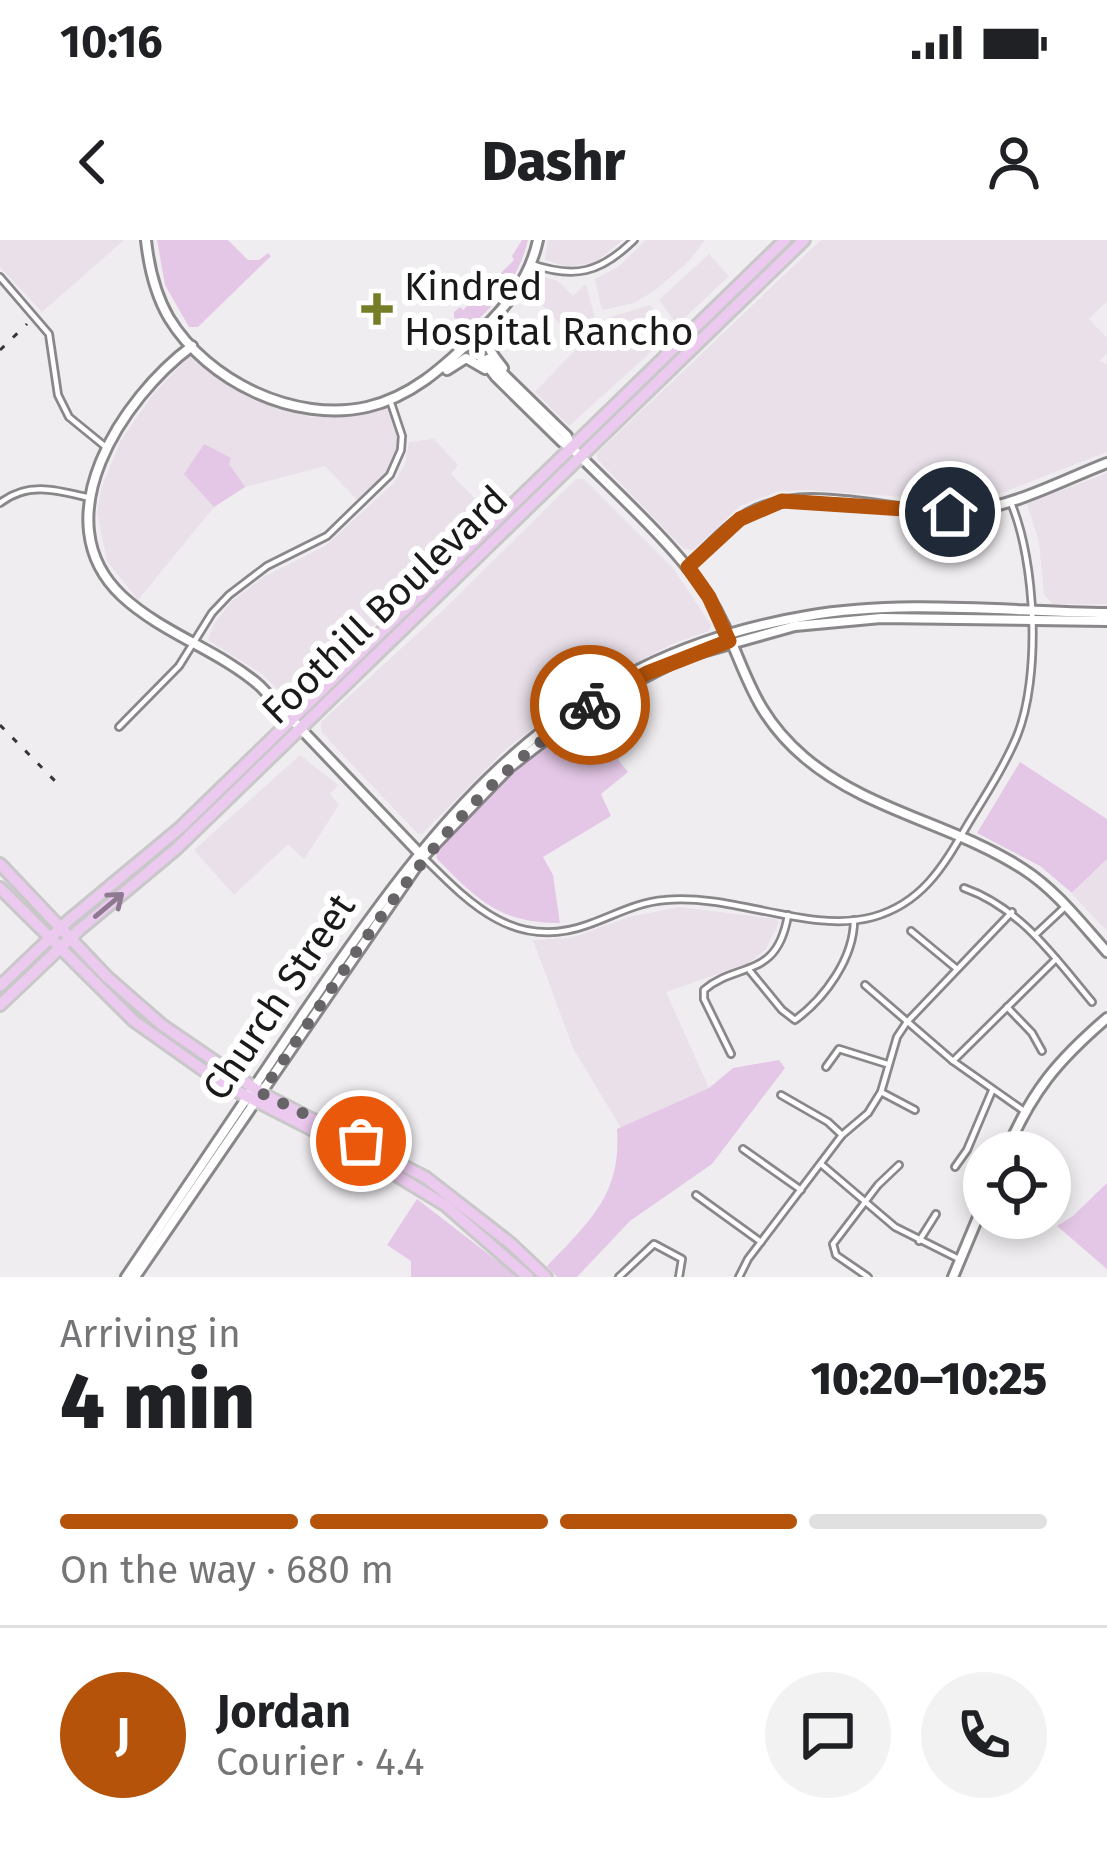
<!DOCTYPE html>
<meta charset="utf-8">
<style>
body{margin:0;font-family:"Fira Sans",sans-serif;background:#f2f2f2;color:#202124;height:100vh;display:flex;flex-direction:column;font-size:45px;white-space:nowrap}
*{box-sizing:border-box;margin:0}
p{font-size:39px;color:#757577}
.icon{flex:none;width:66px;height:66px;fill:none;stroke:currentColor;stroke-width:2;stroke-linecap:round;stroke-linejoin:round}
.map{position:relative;height:1037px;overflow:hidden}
.details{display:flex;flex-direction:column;background:#fff;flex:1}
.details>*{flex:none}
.controls{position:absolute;left:963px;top:891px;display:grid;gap:24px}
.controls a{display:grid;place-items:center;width:108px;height:108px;border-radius:50%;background:#fff;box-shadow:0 6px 18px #0003;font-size:60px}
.pin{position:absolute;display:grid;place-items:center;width:102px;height:102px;color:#fff;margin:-51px;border:6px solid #fff;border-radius:50%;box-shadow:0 3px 12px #0007}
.courier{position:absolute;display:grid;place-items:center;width:120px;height:120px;margin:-60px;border:9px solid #b45309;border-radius:50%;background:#fff;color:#222;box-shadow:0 3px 15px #0007}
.headline em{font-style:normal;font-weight:800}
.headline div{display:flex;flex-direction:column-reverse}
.headline{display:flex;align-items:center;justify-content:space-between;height:204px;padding:0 60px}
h1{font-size:78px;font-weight:800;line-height:90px}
.bar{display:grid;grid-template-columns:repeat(4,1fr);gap:18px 12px;align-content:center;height:144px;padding:0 60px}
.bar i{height:15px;border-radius:9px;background:#e0e0e0}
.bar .active{background:#b45309}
.bar p{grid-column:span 4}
.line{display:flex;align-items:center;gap:30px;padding:0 60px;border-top:3px solid #e0e0e0}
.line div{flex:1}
.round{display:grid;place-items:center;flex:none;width:126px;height:126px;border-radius:63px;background:#f2f2f2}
.status{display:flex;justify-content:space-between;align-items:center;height:84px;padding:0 60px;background:#fff;direction:ltr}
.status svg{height:33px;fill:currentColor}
header{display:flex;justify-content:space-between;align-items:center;height:156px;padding:0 60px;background:#fff;font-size:54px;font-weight:800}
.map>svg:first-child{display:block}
.built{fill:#e9e0e9}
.green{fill:#e4c7e6}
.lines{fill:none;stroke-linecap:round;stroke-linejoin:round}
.minor-casing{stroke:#8a878a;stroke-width:10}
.tertiary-casing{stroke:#8a878a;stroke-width:14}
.secondary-casing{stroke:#8a878a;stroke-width:14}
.primary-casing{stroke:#c8c8c8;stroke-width:16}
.minor{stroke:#fff;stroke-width:4.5}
.tertiary{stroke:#fff;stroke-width:8}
.secondary{stroke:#fff;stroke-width:8}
.primary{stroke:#ecc9ef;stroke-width:10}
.rail{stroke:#373537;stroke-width:3;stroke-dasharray:6 12;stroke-linecap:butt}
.oneway{stroke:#8e7a90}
.done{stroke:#666466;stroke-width:12;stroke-dasharray:0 21.6}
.route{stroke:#b45309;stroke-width:15}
.poi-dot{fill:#757d27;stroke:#fff;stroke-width:4.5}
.labels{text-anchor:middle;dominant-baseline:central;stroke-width:12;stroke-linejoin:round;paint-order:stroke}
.poi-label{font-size:39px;fill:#1b1a1b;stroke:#fff;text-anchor:start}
.street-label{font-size:39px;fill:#1b1a1b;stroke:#fff}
</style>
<div class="status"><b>10:16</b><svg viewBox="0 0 49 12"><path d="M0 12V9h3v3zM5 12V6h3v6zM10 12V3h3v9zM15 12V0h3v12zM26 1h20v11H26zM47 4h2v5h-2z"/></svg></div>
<header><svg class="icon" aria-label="back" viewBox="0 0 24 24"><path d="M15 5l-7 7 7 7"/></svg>Dashr<svg class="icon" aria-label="person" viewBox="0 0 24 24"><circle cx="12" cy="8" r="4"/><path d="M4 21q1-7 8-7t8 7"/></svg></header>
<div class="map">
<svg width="1107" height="1037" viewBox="0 0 1107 1037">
<rect width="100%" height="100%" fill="#f0edf1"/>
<!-- built -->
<g class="built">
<polygon points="0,0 124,0 42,72 0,27"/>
<polygon points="548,0 623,0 596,22 568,27 545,20"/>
<polygon points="646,0 705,0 688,22 654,51 634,63 602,70 595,39 618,27"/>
<polygon points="821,0 1107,0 1107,61 1089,79 1107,98 1107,113 1099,121 1107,124 1107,212 1004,252 965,262 810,250 779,251 740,266 693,310 684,309 597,219 597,213"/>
<polygon points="709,14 729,36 677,85 659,60"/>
<polygon points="542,36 558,41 573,56 586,44 595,79 575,99 529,52"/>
<polygon points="650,65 671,94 569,186 535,152 605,79"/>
<polygon points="190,116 239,151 275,168 311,177 349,177 388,168 397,194 397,207 384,236 358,261 325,226 245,247 214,267 138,360 107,321 97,273 101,249 121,200 154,153"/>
<polygon points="434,199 458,225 451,234 491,275 298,457 289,460 261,433 208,400 214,384 231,362 262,338 325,306 393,244 405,225 409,202"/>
<polygon points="1107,233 1107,364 1053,364 1044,355 1039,302 1027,264"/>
<polygon points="576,239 584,239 673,328 711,385 709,391 674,403 588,448 552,473 504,511 422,594 418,594 338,510 321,491 321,482 440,373"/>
<polygon points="300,515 338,545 330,554 339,565 304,619 288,604 234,655 194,610"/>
<polygon points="1107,619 1107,691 1072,654"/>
<polygon points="679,667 776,679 779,683 765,710 749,723 666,752 709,848 621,888 573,808 533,700 571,698 629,677"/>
</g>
<!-- green -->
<g class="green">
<polygon points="157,0 228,0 248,20 259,20 268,13 271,16 198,87 189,87 165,45"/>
<path d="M522,0H528C519,38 497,64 467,89L465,83L454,78V72L460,67L463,70L514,20L512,16Z"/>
<polygon points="204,204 231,218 229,224 245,247 214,267 184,234"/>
<path d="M588,474L613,502L619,521L628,532L601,554L611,576L543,617L553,635L560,683C499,683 478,660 437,619L436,612L511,534Z"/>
<polygon points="1020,522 1107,579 1107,619 1072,653 1040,626 977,593"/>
<path d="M779,820L785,828L712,924L630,981L577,1037H557L547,1026C589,982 622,954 617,889L709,848L733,828Z"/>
<polygon points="1107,943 1107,1029 1057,986 1073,976"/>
<polygon points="417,959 518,1037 411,1037 411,1021 387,1005"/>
</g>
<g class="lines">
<defs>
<g id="minor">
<path d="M531,24C575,39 600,33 634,0"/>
<polyline points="0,37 49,94 58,155 69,177 107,208"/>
<path d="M0,263C28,241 57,250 90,258"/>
<polyline points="119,487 179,426 212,373 229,355 267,326 327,296 390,235 401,210 402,196 390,160"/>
<path d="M423,617C470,664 515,711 587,685C613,676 637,662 665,660C733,653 809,694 873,677C923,663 944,625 968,584C985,556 1004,527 1017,496C1041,437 1036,322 1011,263"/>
<path d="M964,648C1021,668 1055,718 1092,762"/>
<polyline points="911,691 957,729"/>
<polyline points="1035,695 1066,666"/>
<path d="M750,731L782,770L795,780C825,758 854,718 854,680"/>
<polyline points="865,745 953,821 1024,871"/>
<polyline points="1007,767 1032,793 1042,811"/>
<path d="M731,814L704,759V750C738,721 777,740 788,675"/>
<polyline points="953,821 1056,719"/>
<polyline points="826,827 839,809 887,824"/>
<polyline points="881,852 915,870"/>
<polyline points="781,855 828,882 842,895"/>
<polyline points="743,909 801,950"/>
<polyline points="821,924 895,987 961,1020"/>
<polyline points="955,927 967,910 992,851"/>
<polyline points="696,955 761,1002"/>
<polyline points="919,1001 936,974"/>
<polyline points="619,1037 654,1004 682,1019 679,1037"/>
<polyline points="739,1037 748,1019 842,895 868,873 881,852 897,797 907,782 1012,672"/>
<polyline points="868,1037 836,1015 833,1004 878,945 899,925"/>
</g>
<g id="tertiary">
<path d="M146,0C149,28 155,54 169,78C208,142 295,183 367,167C411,157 442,128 474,98C504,69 529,42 538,0"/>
<path d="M494,85C479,102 492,113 503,128"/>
<path d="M469,102L496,137L562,202L571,207C612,249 676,306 707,354C745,414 743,465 804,517C867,571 954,584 1023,629C1056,650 1081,683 1107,712"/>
<path d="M192,106C123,157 41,280 122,356C163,394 219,410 260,446L422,616"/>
<polyline points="488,119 567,196 571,207"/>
<polyline points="447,130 466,118 485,129"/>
<path d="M687,327C708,309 726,286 750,273C811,239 901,279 968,271C1015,266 1063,240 1107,223"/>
<path d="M1006,912C1032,851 1057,821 1107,778"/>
<polyline points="953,1037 984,963"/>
</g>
<g id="secondary">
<path d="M126,1037C186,949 245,861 304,773C438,576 557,418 807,376C905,359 1009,372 1107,373"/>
<polyline points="135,1037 423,617 510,527 589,466 684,417 795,386 881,378 1107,381"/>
</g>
<g id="primary">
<polyline points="0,624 107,737 162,785 261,853 425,937 510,1003 546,1037"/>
<polyline points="0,648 134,781 223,844 368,918 445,965 528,1037"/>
<polyline points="0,746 68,681 180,588 785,0"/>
<polyline points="0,765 79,690 176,609 804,0"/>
</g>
</defs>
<!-- minor casing -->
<use href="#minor" class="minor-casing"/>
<!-- tertiary casing -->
<use href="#tertiary" class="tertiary-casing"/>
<!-- secondary casing -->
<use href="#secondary" class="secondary-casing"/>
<!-- primary casing -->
<use href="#primary" class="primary-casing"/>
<!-- minor -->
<use href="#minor" class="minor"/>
<!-- tertiary -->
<use href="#tertiary" class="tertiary"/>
<!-- secondary -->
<use href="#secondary" class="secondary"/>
<!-- primary -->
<use href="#primary" class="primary"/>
<!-- rail -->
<g class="rail">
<polyline points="0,110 27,84"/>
<polyline points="0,485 58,544"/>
</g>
</g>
<!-- one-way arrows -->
<defs><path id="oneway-shaft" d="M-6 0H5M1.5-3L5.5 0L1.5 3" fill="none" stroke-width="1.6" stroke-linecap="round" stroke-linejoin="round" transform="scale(3)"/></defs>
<use class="oneway" href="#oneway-shaft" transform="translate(109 665) rotate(-40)"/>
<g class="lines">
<!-- done -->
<path class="done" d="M361,901L261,853C365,703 435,571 590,465"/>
<!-- route -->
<polyline class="route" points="590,465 647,433 729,401 709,357 688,327 740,279 782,261 950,272"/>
</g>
<!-- markers -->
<path class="poi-dot" d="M371 51h12v12h12v12h-12v12h-12v-12h-12v-12h12z"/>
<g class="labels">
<!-- poi labels -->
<g class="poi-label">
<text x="404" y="47">Kindred<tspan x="404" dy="45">Hospital Rancho</tspan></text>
</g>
<!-- street labels -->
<g class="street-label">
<text transform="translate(385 365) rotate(-44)">Foothill Boulevard</text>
<text transform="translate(279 757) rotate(-56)">Church Street</text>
</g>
</g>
</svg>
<div class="controls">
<a><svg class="icon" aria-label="locate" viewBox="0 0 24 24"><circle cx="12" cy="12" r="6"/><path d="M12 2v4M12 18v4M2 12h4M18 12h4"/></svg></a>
</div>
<div class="pin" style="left:361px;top:901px;background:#ea580c"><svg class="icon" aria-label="bag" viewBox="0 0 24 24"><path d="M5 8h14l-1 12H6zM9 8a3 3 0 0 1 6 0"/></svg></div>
<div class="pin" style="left:950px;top:272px;background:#1f2937"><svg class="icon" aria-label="home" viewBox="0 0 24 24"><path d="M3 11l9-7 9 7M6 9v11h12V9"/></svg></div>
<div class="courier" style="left:590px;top:465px"><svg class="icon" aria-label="bike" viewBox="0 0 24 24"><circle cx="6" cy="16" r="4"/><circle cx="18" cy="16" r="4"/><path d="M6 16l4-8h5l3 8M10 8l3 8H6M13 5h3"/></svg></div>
</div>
<section class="details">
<div class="headline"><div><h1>4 min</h1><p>Arriving in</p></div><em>10:20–10:25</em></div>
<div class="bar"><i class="active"></i><i class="active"></i><i class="active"></i><i></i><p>On the way · 680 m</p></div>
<div class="line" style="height:216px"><b class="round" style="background:#b45309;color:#fff">J</b><div><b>Jordan</b><p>Courier · 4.4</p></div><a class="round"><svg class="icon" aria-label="chat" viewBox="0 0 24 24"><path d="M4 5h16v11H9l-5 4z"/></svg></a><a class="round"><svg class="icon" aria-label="phone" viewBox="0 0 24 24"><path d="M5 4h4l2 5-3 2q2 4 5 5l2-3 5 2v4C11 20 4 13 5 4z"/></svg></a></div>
</section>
